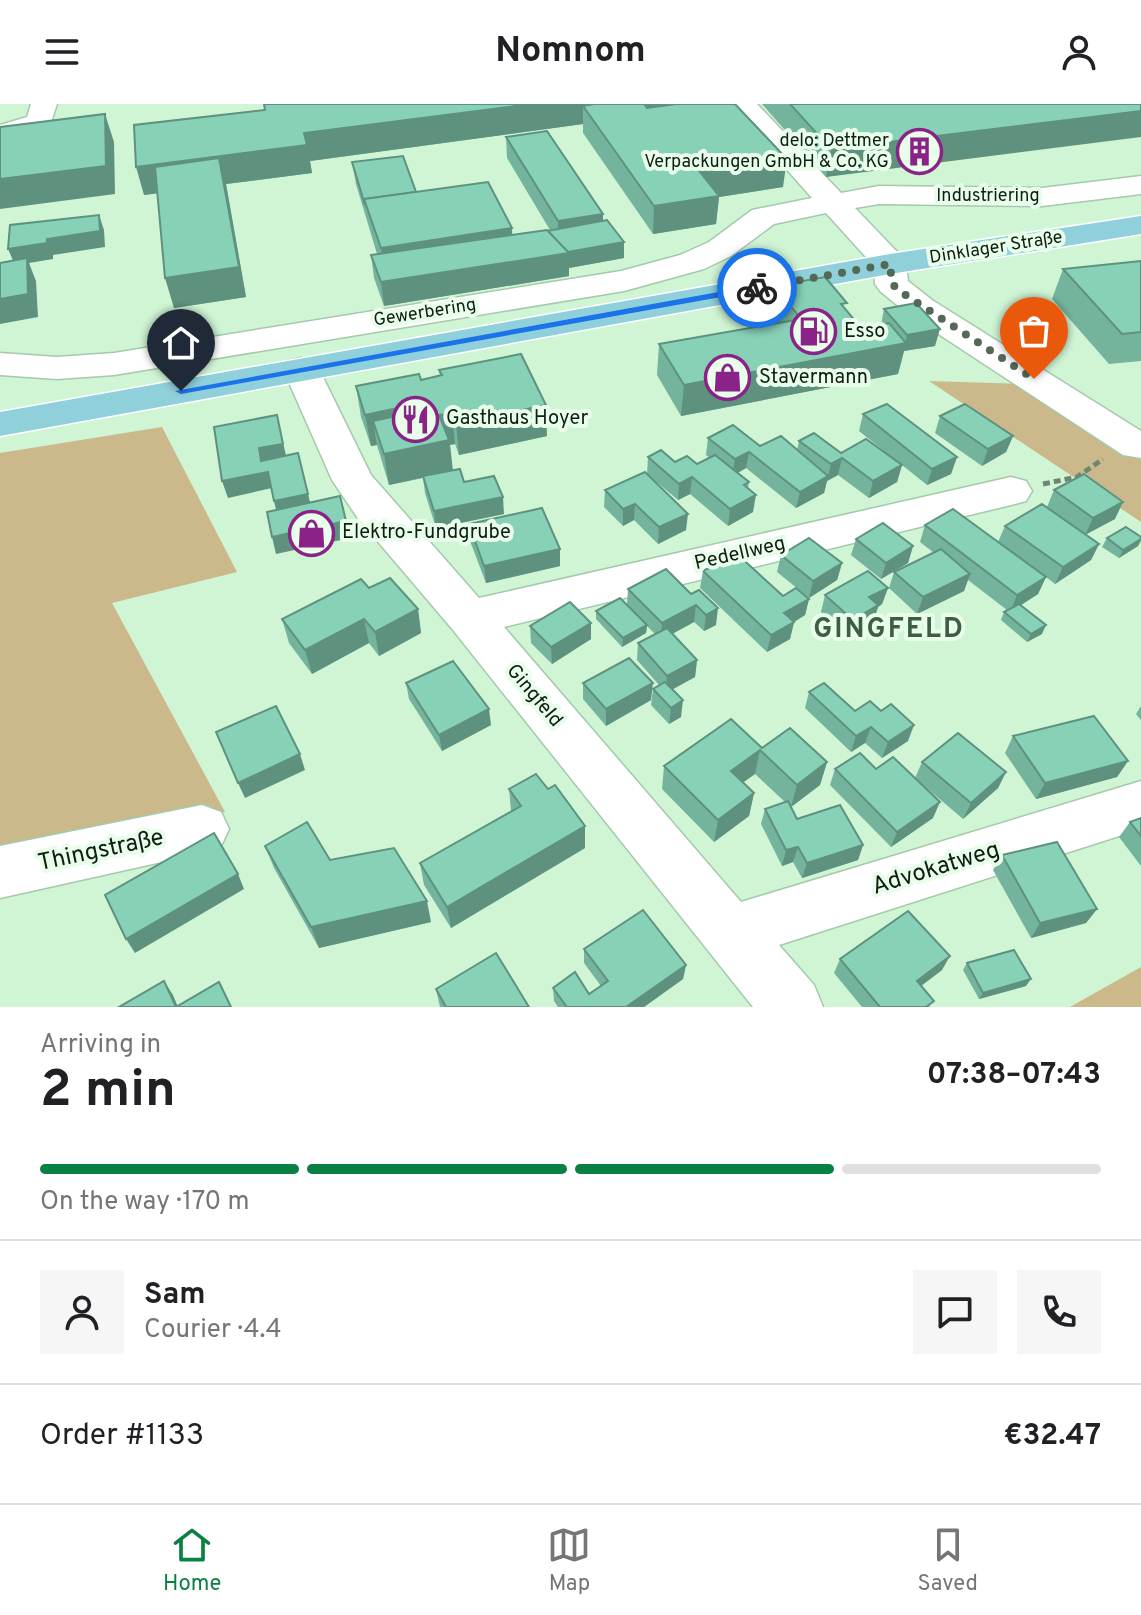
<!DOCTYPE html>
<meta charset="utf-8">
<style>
body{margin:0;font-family:Overpass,sans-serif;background:#f6f6f6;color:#202124;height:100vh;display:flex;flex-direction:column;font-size:30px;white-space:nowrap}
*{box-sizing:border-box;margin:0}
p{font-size:26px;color:#757577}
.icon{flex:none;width:44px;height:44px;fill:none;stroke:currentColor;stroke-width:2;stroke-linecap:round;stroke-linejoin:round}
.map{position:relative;height:903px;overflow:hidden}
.details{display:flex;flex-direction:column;background:#fff;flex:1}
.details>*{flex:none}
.pin{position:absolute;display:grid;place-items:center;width:68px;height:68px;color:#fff;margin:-82px -34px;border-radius:50% 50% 50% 0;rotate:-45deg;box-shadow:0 0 8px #0007}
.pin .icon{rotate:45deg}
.courier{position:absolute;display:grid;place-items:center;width:80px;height:80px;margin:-40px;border:6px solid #1a73e8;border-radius:50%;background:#fff;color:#222;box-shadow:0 2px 10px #0007}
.overview em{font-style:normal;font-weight:700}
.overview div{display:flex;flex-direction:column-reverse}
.overview{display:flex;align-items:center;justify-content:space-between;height:136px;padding:0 40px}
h1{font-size:52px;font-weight:700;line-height:60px}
.bar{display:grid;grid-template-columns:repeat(4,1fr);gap:12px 8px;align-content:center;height:96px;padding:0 40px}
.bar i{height:10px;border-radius:6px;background:#e0e0e0}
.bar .current{background:#0b8043}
.bar p{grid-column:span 4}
.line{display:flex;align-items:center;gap:20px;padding:0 40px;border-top:2px solid #e0e0e0}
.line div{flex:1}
.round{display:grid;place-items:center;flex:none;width:84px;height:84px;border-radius:0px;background:#f6f6f6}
header{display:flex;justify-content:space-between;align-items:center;height:104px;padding:0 40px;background:#fff;font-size:36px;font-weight:700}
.dock{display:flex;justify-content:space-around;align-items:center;height:112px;border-top:2px solid #e0e0e0;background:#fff;font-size:22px;color:#757577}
.dock a{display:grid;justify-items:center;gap:4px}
.dock .current{color:#0b8043}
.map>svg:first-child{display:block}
.green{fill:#cbb98c}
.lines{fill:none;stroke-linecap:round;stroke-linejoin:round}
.minor-casing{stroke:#a5c9ab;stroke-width:3}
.major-casing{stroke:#fff;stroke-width:3}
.path{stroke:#6e8772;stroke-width:5;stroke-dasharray:7 4;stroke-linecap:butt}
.minor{fill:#fff;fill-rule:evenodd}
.major{fill:#8fd0da;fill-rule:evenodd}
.wall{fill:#74b49d}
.shaded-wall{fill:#5e927f}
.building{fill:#87d1b6;stroke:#5e927f;stroke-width:2}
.route{fill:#1a73e8}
.done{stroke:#536956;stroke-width:8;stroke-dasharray:0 14.4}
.labels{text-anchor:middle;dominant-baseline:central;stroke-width:8;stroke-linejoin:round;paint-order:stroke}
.far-poi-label{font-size:18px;fill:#101d12;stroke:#e8feeb;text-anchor:end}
.far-street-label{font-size:18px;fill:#101d12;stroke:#e8feeb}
.poi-label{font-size:20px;fill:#101d12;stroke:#e8feeb;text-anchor:start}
.street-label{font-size:20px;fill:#101d12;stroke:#e8feeb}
.near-street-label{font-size:24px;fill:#101d12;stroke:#e8feeb}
.district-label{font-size:28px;font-weight:bold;letter-spacing:2px;fill:#3e5e44;stroke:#e8feeb}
</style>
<header><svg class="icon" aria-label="menu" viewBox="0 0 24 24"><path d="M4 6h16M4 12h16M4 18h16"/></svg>Nomnom<svg class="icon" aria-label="person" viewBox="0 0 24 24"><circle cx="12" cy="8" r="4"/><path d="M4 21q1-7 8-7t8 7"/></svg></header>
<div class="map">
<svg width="1141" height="903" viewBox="0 0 1141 903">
<rect width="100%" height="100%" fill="#d0f5d5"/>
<!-- green -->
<g class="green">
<polygon points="929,277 1025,280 1141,351 1141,418"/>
<polygon points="162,323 237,468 112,499 225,708 0,748 0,349"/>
<polygon points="1141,863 1141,903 1070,903"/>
</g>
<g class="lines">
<defs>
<g id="minor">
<polygon points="31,0 57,0 49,24 0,38 0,21 27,13"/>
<polygon points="729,0 757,0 841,89 879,82 1042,84 1141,72 1141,90 1042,102 879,100 855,104 902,153 906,160 908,177 932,196 1141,327 1141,354 1123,351 908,210 880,187 875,180 874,162 826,109 774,120 731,152 704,165 624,187 114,271 57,275 0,271 0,249 57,253 114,249 621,167 680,151 709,138 752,106 812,94"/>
<polygon points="301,254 314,257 319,265 371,371 479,494 1011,373 1026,377 1032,387 1026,397 1011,401 504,523 741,798 1141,677 1141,725 779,841 814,881 823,903 753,903 453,526 357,413 332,376 283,265 288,257"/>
<polygon points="202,701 221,708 229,725 221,742 202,749 0,794 0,742"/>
</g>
<polygon id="major" points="1141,112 1141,130 890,170 0,332 0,308 890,150"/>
</defs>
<!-- minor casing -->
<use href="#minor" class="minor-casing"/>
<!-- major casing -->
<use href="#major" class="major-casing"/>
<!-- path -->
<polyline class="path" points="1043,380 1077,373 1103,355"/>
<!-- minor -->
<use href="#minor" class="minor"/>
<!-- major -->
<use href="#major" class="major"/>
</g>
<!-- wall -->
<g class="wall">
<polygon points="735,0 783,83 719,93 716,120 653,130 583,29 583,20 310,57 312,69 226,80 246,193 174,204 157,89 144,91 265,6"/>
<polygon points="762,0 1141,0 826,73"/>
<polygon points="506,33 603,110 603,116 624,154 569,164 569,172 384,202 374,174 371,151 377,150 356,80 352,58 512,131 550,126 507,54"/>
<polygon points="1141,157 1141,257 1109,260 1052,195 1063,165"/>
<polygon points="775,182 845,205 861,224 881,221 884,205 935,242 904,247 898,270 681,312 657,271 659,240 776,219 771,212"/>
<polygon points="439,266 547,332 459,351 455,340 450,341 452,366 464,378 504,410 436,424 425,389 423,374 389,381 377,341 371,342 361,313 356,282 421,276 440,272"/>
<polygon points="863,310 957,353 951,370 927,381 902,361 897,378 869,394 838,371 827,377 824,389 796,404 746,364 738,369 749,378 748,384 753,408 728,422 690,390 678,396 647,370 648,353 697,360 710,354 706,351 708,334 760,342 797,346 799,337 841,349 899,359 859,327"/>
<polygon points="940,312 1013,332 1006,348 982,362 935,329"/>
<polygon points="645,368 686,426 658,440 634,416 623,422 604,403 605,386"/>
<polygon points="1054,386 1115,415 1086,430 1099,440 1091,456 1055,480 1046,473 1038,490 1021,501 1042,530 1027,538 1001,516 1004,508 1007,506 968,476 964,487 917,510 889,484 894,468 934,449 920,438 925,421 998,438 1005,422 1061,413 1047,403"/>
<polygon points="469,420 560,445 560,462 486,479 470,437"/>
<polygon points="1141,433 1141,437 1138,442 1119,454 1102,443 1107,434"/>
<polygon points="856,435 913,442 908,459 881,475 851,451"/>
<polygon points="781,451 842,459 837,476 809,494 777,468"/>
<polygon points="666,465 716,521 704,527 694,518 672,530 697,556 695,573 672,585 681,613 669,620 651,601 653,585 659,581 637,556 638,539 655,530 647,522 646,529 622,543 596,515 596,507 627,501 628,485"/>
<polygon points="703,467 783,492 809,495 805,511 794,518 790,535 767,548 700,484"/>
<polygon points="369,484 418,505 421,529 379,552 369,539 312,570 289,539 282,515"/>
<polygon points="888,484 882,500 878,503 873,518 848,532 821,508 825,491"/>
<polygon points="591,519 591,535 552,560 531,539 530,522"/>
<polygon points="406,579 491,621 442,647 409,595"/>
<polygon points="583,579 651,596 606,622 583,595"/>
<polygon points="809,588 855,607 908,637 882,654 865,639 851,648 805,604"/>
<polygon points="1141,602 1141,616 1136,610"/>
<polygon points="1013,632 1128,657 1117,673 1036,695 1005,649"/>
<polygon points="762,644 827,658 820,681 791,703 797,715 863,741 858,756 802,774 793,758 782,762 761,720 765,705 785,698 755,670 743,678 754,689 749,712 714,738 662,685 664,662"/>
<polygon points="922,658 1006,668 998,684 963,715 915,674"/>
<polygon points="835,665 876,665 933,714 891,743 830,681"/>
<polygon points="509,685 585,722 585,744 451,824 424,781 420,759 511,707"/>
<polygon points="1141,714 1141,762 1119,733 1130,718"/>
<polygon points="265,742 330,756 431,818 319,844 274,764"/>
<polygon points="1002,751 1097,805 1086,819 1031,834 993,766"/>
<polygon points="584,845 686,861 683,875 644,903 558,903 554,897 553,884 589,890 601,882 584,859"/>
<polygon points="840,855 942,866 921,882 930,903 862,903 834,869"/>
<polygon points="967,859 1026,882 979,895 963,866"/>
<polygon points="436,885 529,903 440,903"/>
</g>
<!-- shaded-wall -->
<g class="shaded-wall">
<polygon points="531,0 693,0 692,6 583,2 583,20 310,57 312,69 226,80 246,193 174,204 165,174 224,81 144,91 136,63 304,29"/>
<polygon points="1141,7 1141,33 826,73 831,45"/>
<polygon points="105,10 114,38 115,90 0,105 0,75"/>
<polygon points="787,55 783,83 719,93 716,120 653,130 654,102 700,68"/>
<polygon points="603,110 603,132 558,140 558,117"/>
<polygon points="99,111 104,126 105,143 53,151 53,155 29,159 36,177 38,213 0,220 0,195 15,161 8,145 47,135"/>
<polygon points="512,124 513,153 385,174 381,144"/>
<polygon points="624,138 624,154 569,164 569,172 384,202 381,178"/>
<polygon points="940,225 935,242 904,247 898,270 681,312 684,281 905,240 907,231"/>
<polygon points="546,301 547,332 459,351 456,320"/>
<polygon points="398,304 403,335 373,317 377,341 371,342 365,311"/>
<polygon points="452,309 455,340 450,341 453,367 389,381 384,350 439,311"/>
<polygon points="277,311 287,356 268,368 272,384 228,394 222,377 259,344"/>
<polygon points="1013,332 1006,348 982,362 988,345"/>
<polygon points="749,348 746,364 732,372 735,355"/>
<polygon points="957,353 951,370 927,381 932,365"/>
<polygon points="842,354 838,371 827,377 824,389 796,404 800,388 828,372 831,360"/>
<polygon points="902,361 897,378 869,394 873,377"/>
<polygon points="692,373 690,390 678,396 679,380"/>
<polygon points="308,390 312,406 278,414 274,397"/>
<polygon points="756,391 753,408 728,422 730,405"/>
<polygon points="503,393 504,410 436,424 434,407"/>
<polygon points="1123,398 1115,415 1085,431 1093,414"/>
<polygon points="635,400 634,416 623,422 623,405"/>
<polygon points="688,410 686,426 658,440 659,423"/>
<polygon points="346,417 350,434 276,450 272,433"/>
<polygon points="1141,435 1138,442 1119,454 1123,446"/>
<polygon points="1099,440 1091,456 1055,480 1063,463"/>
<polygon points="913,442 908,459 881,475 886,459"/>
<polygon points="560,445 560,462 486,479 484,462"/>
<polygon points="842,459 837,476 809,494 813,477"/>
<polygon points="970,470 964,487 917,510 923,493"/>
<polygon points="1046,473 1038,490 1010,508 1017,491"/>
<polygon points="888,484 882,500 878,503 873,518 848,532 853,516 869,493"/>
<polygon points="809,495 805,511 794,518 790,535 767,548 771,531 784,509"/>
<polygon points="696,501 694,518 661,536 662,519"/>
<polygon points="718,504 716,521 704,527 706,511"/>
<polygon points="418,505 421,529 379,552 375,528"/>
<polygon points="364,515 369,539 312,570 305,546"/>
<polygon points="591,519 591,535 552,560 551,543"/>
<polygon points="647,521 646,529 622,543 623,534"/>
<polygon points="1046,521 1042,530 1027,538 1031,530"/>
<polygon points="697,556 695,573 666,589 667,572"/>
<polygon points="653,579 651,596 606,622 606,605"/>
<polygon points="683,596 681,613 669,620 671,604"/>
<polygon points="489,605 491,621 442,647 439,631"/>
<polygon points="914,621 908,637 882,654 888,638"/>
<polygon points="871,623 865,639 851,648 856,632"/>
<polygon points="760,646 755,670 727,690 731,667"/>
<polygon points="300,650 305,666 245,694 238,679"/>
<polygon points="1128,657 1117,673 1036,695 1045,679"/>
<polygon points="827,658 820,681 791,703 797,681"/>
<polygon points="1006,668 998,684 963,715 971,699"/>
<polygon points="754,689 749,712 714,738 718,716"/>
<polygon points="940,698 933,714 891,743 897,728"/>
<polygon points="585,722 585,744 451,824 447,803"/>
<polygon points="863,741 858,756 802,774 807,759"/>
<polygon points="798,743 793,758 782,762 786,746"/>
<polygon points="238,770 244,785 135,849 126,835"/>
<polygon points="427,797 431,818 319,844 311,823"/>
<polygon points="1097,805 1086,819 1031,834 1040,819"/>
<polygon points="950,852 942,866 909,891 917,877"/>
<polygon points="686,861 683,875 644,903 626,903"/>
<polygon points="1031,875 1026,882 979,895 983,889"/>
<polygon points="164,877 173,891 178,903 176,903"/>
</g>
<!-- building -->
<g class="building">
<polygon points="264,0 531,0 304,29 307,41 136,63 134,21 265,6"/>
<polygon points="594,0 644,0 647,4 676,0 735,0 787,55 700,68 719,92 654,102 583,2"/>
<polygon points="790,0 1141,0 1141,7 831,45"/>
<polygon points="105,10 106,62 0,75 0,23"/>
<polygon points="547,27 603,110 558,117 506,33"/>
<polygon points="403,52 416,88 364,95 365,101 352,58"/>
<polygon points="219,54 239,163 165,174 155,63"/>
<polygon points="488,78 512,124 381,144 364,95"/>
<polygon points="99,111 100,127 47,135 47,139 8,145 10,121"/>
<polygon points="607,116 624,138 568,148 547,127"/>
<polygon points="547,126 569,149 381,178 371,151"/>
<polygon points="27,154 28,190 0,195 0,159"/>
<polygon points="1141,157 1141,228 1122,230 1063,165"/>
<polygon points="825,173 847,199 841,200 861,224 889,219 906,239 684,281 659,240 801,215 775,182"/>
<polygon points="916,199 940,225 907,231 884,205"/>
<polygon points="521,250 546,301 456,320 452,309 439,311 449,336 384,350 373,317 401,311 398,304 365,311 356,282 419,270 421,276 442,271 439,266"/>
<polygon points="887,300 957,353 932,365 863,310"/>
<polygon points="965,300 1013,332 988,345 940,312"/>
<polygon points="277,311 283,340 259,344 261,357 298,349 308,390 274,397 268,368 222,377 214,323"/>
<polygon points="733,321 760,342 781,332 828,372 800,388 749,348 735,355 708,334"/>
<polygon points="814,329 841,349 866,335 902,361 873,377 842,354 831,360 799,337"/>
<polygon points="661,346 675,358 687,352 697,360 715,351 749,378 744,381 756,391 730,405 692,373 679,380 648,353"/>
<polygon points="460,365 464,378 494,372 503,393 434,407 423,372"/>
<polygon points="645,368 688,410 659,423 635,400 623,405 605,386"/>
<polygon points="1084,370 1123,398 1093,414 1054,386"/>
<polygon points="340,392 346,417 272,433 267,408"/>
<polygon points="1042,400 1099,440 1063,463 1005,422"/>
<polygon points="542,404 560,445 484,462 469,420"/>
<polygon points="953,405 1046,473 1017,491 925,421"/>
<polygon points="883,419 913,442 886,459 856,435"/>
<polygon points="1126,423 1141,433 1141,435 1123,446 1107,434"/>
<polygon points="809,434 842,459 813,477 781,451"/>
<polygon points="941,445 970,470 923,493 894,468"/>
<polygon points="736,449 783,492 796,484 809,495 784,509 794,518 771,531 703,467"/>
<polygon points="666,465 691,490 699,486 718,504 706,511 696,501 662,519 628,485"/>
<polygon points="868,467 888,484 869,493 878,501 853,516 825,491"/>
<polygon points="390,474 418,505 375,528 364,515 305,546 282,515 361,475 369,484"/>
<polygon points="620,494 647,521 623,534 596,507"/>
<polygon points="570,498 591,519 551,543 530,522"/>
<polygon points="1019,500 1046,521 1031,530 1004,508"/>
<polygon points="667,524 697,556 667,572 638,539"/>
<polygon points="629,554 653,579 606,605 583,579"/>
<polygon points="453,557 489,605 439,631 406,579"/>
<polygon points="665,578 683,596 671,604 653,585"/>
<polygon points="824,579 855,607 870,597 881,607 891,600 914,621 888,638 871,623 856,632 809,588"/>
<polygon points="276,602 300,650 238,679 216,628"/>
<polygon points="1094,612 1128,657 1045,679 1013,632"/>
<polygon points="731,615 762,644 790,624 827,658 797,681 760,646 731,667 754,689 718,716 664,662"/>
<polygon points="958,629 1006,668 971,699 922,658"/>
<polygon points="860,649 876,665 893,653 940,698 897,728 835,665"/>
<polygon points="536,670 548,685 555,681 585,722 447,803 420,759 521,702 509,685"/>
<polygon points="788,697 797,715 840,701 863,741 807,759 798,743 786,746 765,705"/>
<polygon points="1141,714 1141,732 1130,718"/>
<polygon points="307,718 330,756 394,744 427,797 311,823 265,742"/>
<polygon points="214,729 238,770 126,835 105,791"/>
<polygon points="1057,738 1097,805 1040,819 1002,751"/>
<polygon points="643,806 686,861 626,903 567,903 553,884 575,868 589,890 608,877 584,845"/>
<polygon points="908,807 950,852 917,877 934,897 926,903 880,903 840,855"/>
<polygon points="1014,846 1031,875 983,889 967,859"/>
<polygon points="496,849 529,903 446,903 436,885"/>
<polygon points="164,877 176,903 119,903"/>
<polygon points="219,878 231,903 176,903"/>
</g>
<!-- route -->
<polygon class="route" points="757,181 760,186 181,290 175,287"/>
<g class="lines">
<!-- done -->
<polyline class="done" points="757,184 890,160 892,180 901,188 1034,275"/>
</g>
<!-- icons -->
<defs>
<symbol id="building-ring" viewBox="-11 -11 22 22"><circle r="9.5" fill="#e8feeb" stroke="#8b2288" stroke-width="1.5"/><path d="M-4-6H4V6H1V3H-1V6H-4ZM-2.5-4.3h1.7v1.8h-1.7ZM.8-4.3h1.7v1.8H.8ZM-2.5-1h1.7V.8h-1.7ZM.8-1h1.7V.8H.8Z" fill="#8b2288"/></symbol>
<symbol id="fuel-ring" viewBox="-11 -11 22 22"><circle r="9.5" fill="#e8feeb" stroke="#8b2288" stroke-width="1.5"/><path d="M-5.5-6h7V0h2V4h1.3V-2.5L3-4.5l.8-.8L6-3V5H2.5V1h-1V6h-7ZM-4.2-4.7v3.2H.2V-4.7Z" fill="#8b2288"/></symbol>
<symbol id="shop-ring" viewBox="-11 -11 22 22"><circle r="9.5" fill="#e8feeb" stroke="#8b2288" stroke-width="1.5"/><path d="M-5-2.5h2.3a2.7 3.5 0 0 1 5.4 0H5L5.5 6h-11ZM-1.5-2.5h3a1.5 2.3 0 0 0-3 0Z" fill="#8b2288"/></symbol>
<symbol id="restaurant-ring" viewBox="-11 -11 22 22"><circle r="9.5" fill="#e8feeb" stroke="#8b2288" stroke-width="1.5"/><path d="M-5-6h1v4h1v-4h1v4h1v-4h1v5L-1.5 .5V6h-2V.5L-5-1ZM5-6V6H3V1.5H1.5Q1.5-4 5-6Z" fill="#8b2288"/></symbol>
</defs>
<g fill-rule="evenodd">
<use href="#building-ring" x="894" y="22" width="51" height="51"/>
<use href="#fuel-ring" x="788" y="202" width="51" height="51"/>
<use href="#shop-ring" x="702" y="248" width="51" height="51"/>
<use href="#restaurant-ring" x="390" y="290" width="51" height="51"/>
<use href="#shop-ring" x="286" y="404" width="51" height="51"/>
</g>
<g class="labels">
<!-- far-poi labels -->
<g class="far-poi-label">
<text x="889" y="37">delo: Dettmer<tspan x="889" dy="21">Verpackungen GmbH &amp; Co. KG</tspan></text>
</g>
<!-- far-street labels -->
<g class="far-street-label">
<text x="988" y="92">Industriering</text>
<text transform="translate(996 144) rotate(-9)">Dinklager Straße</text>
<text transform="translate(425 209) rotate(-9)">Gewerbering</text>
</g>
<!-- poi labels -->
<g class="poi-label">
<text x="844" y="228">Esso</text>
<text x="759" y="274">Stavermann</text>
<text x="446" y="315">Gasthaus Hoyer</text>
<text x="342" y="429">Elektro-Fundgrube</text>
</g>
<!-- street labels -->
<g class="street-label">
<text transform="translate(740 450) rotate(-13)">Pedellweg</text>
<text transform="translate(534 592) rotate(50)">Gingfeld</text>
</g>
<!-- near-street labels -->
<g class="near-street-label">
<text transform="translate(101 747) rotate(-12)">Thingstraße</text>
<text transform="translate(936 765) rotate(-17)">Advokatweg</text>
</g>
<!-- district labels -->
<g class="district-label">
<text x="889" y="526">GINGFELD</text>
</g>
</g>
</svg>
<div class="pin" style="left:1034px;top:275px;background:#ea580c"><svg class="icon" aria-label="bag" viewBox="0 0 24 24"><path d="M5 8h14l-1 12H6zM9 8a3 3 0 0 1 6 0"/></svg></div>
<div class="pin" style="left:181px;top:287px;background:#1f2937"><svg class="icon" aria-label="home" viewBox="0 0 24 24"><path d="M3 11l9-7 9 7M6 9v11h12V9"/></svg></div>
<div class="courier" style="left:757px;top:184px"><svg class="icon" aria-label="bike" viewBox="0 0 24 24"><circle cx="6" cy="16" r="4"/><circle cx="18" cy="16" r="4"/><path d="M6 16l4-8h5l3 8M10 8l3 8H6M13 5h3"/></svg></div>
</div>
<section class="details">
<div class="overview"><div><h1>2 min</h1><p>Arriving in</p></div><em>07:38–07:43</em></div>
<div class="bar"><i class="current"></i><i class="current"></i><i class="current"></i><i></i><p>On the way · 170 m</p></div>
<div class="line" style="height:144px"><a class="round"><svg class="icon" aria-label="person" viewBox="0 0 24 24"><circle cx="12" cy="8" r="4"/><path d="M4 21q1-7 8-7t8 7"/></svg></a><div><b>Sam</b><p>Courier · 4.4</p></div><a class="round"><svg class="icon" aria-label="chat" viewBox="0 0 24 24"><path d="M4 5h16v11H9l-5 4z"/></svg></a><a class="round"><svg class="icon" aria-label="phone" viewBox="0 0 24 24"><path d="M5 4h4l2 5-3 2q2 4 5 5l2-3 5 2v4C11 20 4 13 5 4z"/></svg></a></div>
<div class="line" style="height:104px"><div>Order #1133</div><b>€32.47</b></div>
</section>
<nav class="dock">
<a class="current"><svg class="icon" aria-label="home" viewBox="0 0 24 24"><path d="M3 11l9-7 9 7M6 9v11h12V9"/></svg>Home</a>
<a><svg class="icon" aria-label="map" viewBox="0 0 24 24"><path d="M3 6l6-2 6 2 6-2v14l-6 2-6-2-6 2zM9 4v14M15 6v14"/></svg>Map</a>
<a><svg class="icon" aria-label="saved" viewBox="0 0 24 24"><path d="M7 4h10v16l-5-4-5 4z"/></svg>Saved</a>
</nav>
